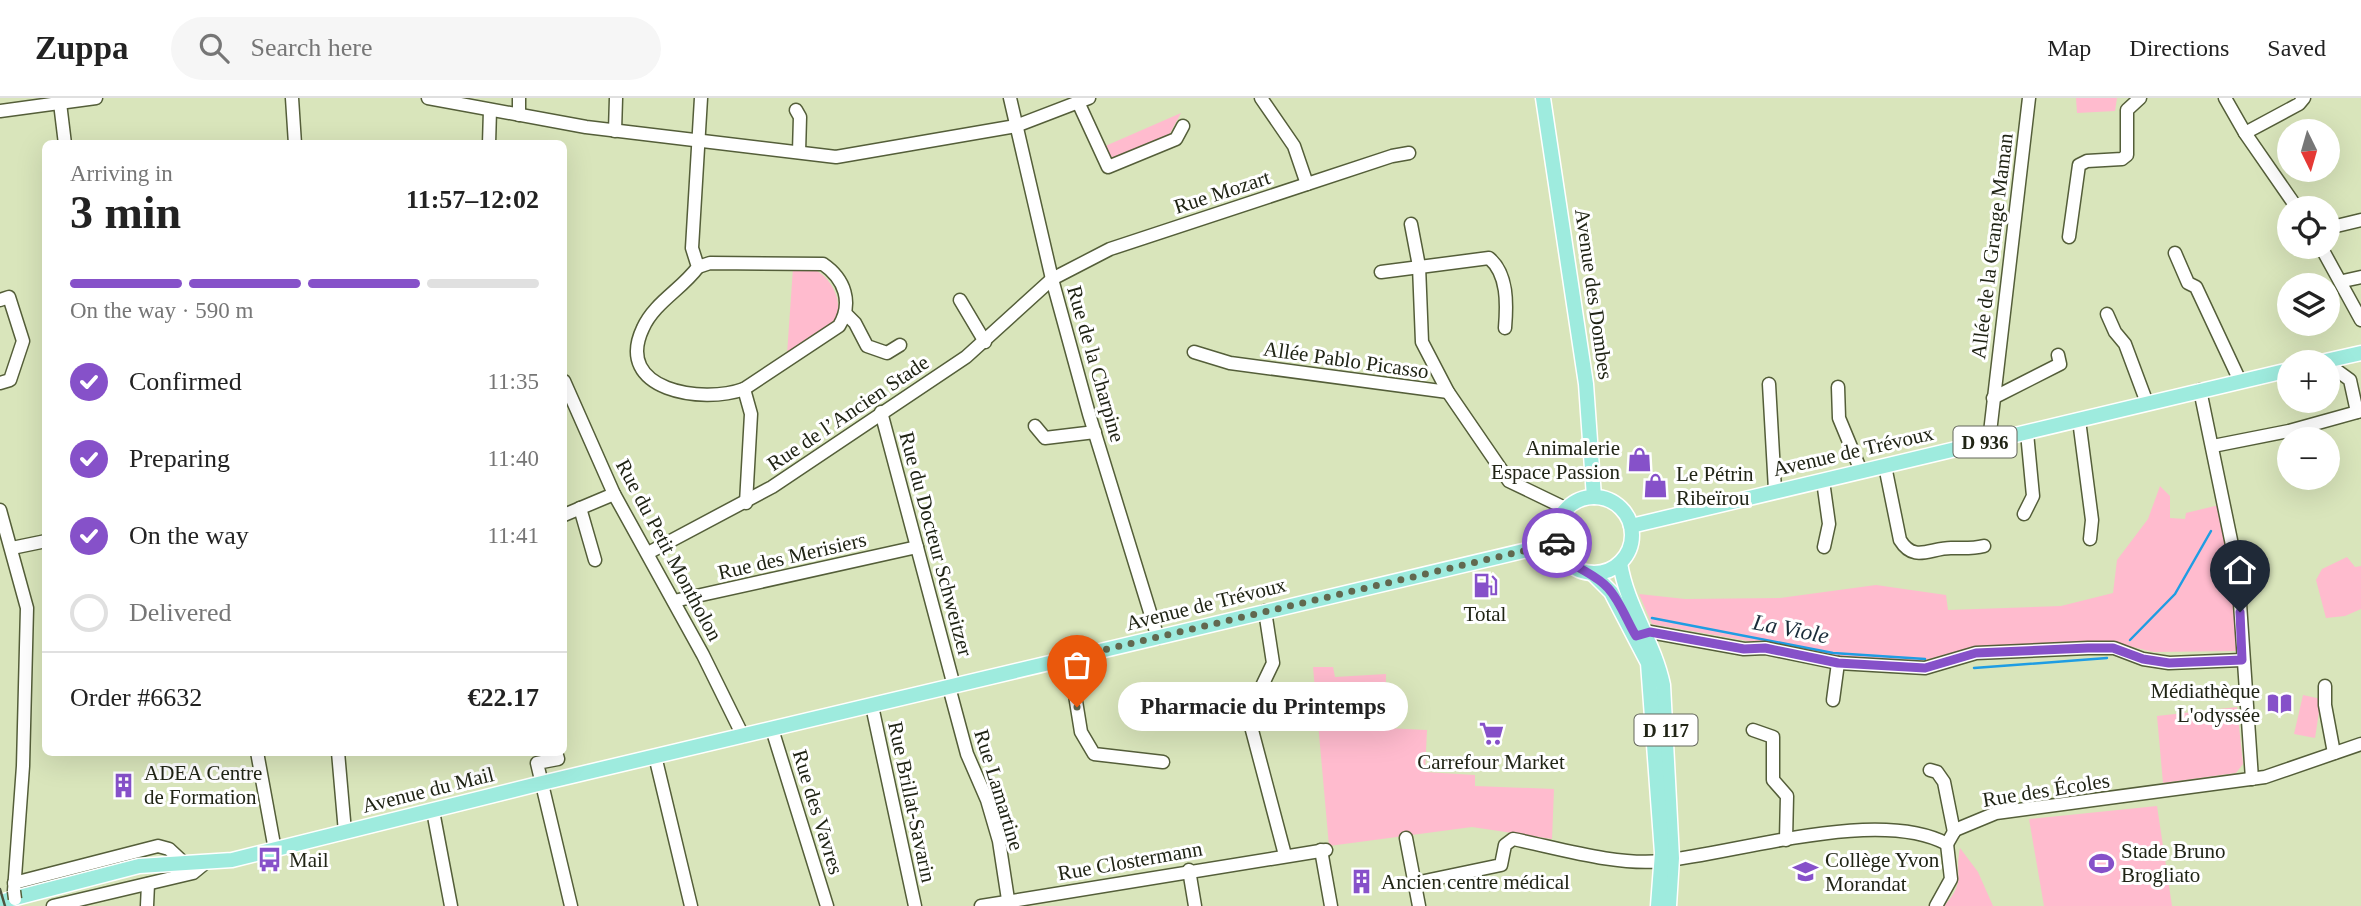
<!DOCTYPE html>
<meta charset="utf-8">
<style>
body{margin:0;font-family:Georgia,serif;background:#f6f6f6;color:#222;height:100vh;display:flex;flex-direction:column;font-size:26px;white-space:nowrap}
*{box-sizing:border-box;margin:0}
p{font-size:23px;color:#767676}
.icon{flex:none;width:38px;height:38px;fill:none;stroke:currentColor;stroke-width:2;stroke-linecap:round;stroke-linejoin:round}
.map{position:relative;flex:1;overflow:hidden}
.details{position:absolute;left:42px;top:42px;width:525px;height:616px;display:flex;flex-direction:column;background:#fff;border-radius:10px;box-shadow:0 7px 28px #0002}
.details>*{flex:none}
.needle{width:46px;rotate:175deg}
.fabs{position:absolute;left:2277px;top:21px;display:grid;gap:14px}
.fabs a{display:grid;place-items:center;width:63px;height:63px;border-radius:50%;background:#fff;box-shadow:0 7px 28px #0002;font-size:35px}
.pin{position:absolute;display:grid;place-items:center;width:60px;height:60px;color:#fff;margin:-72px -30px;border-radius:50% 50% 50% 0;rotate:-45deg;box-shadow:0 0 7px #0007}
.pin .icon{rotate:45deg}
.courier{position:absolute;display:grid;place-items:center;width:70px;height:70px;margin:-35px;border:5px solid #8651c9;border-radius:50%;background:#fff;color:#222;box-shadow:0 2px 9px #0007}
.bubble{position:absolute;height:49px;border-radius:24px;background:#fff;box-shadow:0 7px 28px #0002;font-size:23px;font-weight:700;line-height:49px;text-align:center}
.summary em{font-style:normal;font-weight:700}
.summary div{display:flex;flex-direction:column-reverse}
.summary{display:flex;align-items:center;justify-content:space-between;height:119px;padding:0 28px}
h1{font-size:46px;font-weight:700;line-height:52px}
.bar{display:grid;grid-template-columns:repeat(4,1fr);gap:10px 7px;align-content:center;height:84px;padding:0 28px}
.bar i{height:9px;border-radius:5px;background:#e0e0e0}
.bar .active{background:#8651c9}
.bar p{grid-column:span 4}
.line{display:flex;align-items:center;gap:18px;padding:0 28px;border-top:2px solid #e0e0e0}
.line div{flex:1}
ol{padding:0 28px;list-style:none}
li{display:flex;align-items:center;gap:21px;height:77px}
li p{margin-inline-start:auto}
li .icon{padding:7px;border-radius:50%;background:#8651c9;color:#fff;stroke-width:4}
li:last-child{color:#767676}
li i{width:38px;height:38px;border:4px solid #e0e0e0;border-radius:50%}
header{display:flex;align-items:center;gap:42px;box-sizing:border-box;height:98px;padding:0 35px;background:#fff;border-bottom:2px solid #e0e0e0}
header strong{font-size:33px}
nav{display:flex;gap:38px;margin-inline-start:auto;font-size:24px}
.search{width:490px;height:63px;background:#f6f6f6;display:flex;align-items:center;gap:18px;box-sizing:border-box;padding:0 24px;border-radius:38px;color:#767676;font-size:26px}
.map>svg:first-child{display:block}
.green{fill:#ffbbce}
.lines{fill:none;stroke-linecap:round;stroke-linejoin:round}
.stream{stroke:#1f9de3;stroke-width:2.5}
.minor-casing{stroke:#545e39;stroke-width:15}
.major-casing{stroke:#fff;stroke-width:17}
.minor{stroke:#fff;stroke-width:12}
.major{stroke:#9eebde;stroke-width:14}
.rail{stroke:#4e543f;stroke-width:2.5}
.minor-bridge-casing{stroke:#545e39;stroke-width:15;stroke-linecap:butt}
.minor-bridge{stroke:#fff;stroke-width:12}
.done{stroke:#61684f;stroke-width:7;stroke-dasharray:0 12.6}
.route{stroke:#8651c9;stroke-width:9}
.labels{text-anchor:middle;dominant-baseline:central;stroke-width:6;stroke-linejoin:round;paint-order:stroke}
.shield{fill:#fff;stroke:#63665b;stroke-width:2}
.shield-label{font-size:19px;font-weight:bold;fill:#202415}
.street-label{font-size:21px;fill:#202415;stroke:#fff}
.poi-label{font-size:21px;fill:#202415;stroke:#fff;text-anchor:start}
.water-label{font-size:23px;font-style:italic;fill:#192c39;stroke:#fff}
</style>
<header>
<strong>Zuppa</strong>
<div class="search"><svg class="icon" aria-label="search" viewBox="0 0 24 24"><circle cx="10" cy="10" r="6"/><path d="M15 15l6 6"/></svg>Search here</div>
<nav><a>Map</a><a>Directions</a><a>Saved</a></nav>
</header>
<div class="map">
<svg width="2361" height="808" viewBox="0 0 2361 808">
<rect width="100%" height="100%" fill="#d9e5bb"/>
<!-- green -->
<g class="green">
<polygon points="2076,0 2117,0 2115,13 2077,15"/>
<polygon points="1181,15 1167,41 1110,62 1103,49"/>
<path d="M793,170C800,170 810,169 815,172C832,180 846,207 833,224C822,236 801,246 787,256Z"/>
<polygon points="2160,388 2170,398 2170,420 2185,421 2186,415 2219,407 2230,444 2237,553 2154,554 2111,544 1973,549 1921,563 1839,559 1652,526 1639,496 1685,501 1780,500 1876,487 1946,497 1948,512 2061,508 2113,495 2117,462 2148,421"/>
<polygon points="2347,459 2355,469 2361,468 2361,511 2345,518 2326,520 2316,482 2322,471"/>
<polygon points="1313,569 1333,569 1335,579 1386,576 1385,630 1427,632 1425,674 1475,677 1475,688 1554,691 1552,741 1472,729 1329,748"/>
<polygon points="2303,597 2321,601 2315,640 2294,636"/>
<polygon points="2237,609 2243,666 2236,675 2163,685 2157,618"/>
<polygon points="2157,708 2172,808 2044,808 2029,721"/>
<path d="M1960,750L1978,774L1993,808H1944C1967,783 1954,778 1960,750Z"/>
</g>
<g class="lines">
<!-- stream -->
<g class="stream">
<polyline points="1652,520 1833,555 1925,561"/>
<polyline points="2130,542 2175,496 2211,433"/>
<polyline points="1974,570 2107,560"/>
</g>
<defs>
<g id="minor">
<polyline points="292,0 295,46"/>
<polyline points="428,0 586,29 836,59 1016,28 1089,0"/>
<path d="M701,0L692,150L698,169C682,191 654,205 643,230C613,293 703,306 744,291L751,316L746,405"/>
<polyline points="1010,0 1052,181 1089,316 1158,540"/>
<polyline points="1261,0 1294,48 1307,86"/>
<polyline points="2225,0 2245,35 2297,110"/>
<polyline points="1078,4 1108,69 1176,41 1183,28"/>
<polyline points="60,5 65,46"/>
<polyline points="796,12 800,19 799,54"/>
<polyline points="0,13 96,0"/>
<polyline points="519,17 519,0"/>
<polyline points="615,33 616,0"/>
<polyline points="2245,35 2299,6 2304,0"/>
<polyline points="489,46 490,12"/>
<polyline points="1411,126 1419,168 1422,244 1448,294 1509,383 1567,411"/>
<polyline points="2328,130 2361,122"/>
<polyline points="2069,139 2079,67 2087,63 2122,61 2127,57 2127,12 2140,0"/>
<polyline points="2321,149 2361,222"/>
<polyline points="2175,155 2188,185 2196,189 2240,283"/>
<path d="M698,169L710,165L823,166C845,181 853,205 839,228L744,291"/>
<path d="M1381,174L1489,160C1508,176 1507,206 1505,230"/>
<polyline points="2343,183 2361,179"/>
<polyline points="0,202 9,199 23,243 10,282 0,285"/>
<polyline points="960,202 985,244"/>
<polyline points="845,215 855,225 867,248 887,255 900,247"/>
<polyline points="2107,216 2115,234 2125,246 2147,305"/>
<polyline points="1194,254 1230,265 1448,294"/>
<polyline points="2328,266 2350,282 2357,314"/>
<polyline points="564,283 614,396 703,557 743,638"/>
<polyline points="1769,286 1775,392"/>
<polyline points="1838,289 1839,320 1861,373"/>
<polyline points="2200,292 2238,476 2252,681"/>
<polyline points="1993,300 2060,266 2058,257"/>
<polyline points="881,314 954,588"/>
<polyline points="2079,322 2092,422 2090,441"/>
<polyline points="1035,328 1045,340 1095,334"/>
<polyline points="1989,343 2029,0"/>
<polyline points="2213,348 2289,333 2361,313"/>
<path d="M1885,368L1900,442C1914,465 1930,450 1951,450C1963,450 1972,451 1984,448"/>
<polyline points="1823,383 1829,426 1824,449"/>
<polyline points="580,410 595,462"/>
<polyline points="0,412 27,510 23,668 14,793"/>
<polyline points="2024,416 2033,398 2027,335"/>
<polyline points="564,417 614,396"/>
<polyline points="12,450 46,443"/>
<polyline points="648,455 772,389 966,259 1052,181 1110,151 1392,58 1409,55"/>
<polyline points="674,503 917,449"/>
<polyline points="1265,513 1273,565 1248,617 1285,757"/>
<polyline points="1638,537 1650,534 1744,551 1765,550 1838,565 1925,570 1976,555 2088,550 2114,550 2143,561 2169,565 2242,562"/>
<polyline points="1069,560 1081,634 1094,656 1163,664"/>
<polyline points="2325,588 2325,607 2334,655"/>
<polyline points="949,589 967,656 987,702 999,743 1009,808"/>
<polyline points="1833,602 1838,565"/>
<polyline points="872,608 915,808"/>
<polyline points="772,631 827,808"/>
<polyline points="1753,632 1773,639 1773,682 1787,698 1786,742"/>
<polyline points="257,654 275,752"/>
<polyline points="338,654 345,734"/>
<polyline points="556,654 558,661 537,665 571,808"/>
<polyline points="655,658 691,808"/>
<polyline points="1930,672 1937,674 1944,684 1954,734"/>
<polyline points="433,713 451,808"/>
<polyline points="1406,740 1419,808"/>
<polyline points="1947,746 1955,732 1996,715 2265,679 2361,646"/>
<polyline points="1321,752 1331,808"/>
<polyline points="1189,772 1195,808"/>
<polyline points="14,785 158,748 169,751 184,765"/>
<path d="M1415,785L1501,767L1505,747L1513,741C1558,750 1617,768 1662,763C1739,755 1878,709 1947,746"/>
<polyline points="53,808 193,775 204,766"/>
<polyline points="147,808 148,786"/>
<polyline points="981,808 1326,752"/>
<polyline points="1936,808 1951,781 1947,746"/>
</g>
<g id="major">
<polyline points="1543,0 1586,286 1594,399"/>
<polyline points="2321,264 2361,255"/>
<circle cx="1594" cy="437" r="38"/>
<polyline points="1631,428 2289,272"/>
<path d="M1620,465C1627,509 1654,544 1663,587L1672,760L1669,808"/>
<polyline points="1592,475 1611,494 1648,565 1662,755 1658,808"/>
<polyline points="0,804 139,768 232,762 542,685 1557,445"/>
</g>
</defs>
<!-- minor casing -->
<use href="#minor" class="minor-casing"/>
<!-- major casing -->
<use href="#major" class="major-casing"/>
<!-- minor -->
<use href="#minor" class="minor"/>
<!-- major -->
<use href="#major" class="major"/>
<!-- rail -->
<polyline class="rail" points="0,791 5,808"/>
<defs>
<polyline id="minor-bridge" points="14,793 15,801"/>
</defs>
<!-- minor-bridge casing -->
<use href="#minor-bridge" class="minor-bridge-casing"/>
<!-- minor-bridge -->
<use href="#minor-bridge" class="minor-bridge"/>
</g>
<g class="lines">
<!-- done -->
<polyline class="done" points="1077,609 1069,560 1557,445"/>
<!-- route -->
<path class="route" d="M1557,445C1567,471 1591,471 1608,490C1620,503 1627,523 1636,538L1650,534L1744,551L1765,550L1838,565L1925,570L1976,555L2088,550H2113L2143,561L2169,565L2242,562L2240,514"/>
</g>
<!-- icons -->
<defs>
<symbol id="shop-bare" viewBox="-9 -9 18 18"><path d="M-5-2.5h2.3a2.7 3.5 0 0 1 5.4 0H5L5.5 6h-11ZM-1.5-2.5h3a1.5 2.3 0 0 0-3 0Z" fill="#8651c9" stroke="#fff" stroke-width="2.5" paint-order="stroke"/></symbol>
<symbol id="fuel-bare" viewBox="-9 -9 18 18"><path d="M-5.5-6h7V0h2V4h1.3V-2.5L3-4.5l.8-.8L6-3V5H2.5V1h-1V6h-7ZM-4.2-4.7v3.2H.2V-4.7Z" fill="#8651c9" stroke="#fff" stroke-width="2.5" paint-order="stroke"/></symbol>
<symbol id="library-bare" viewBox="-9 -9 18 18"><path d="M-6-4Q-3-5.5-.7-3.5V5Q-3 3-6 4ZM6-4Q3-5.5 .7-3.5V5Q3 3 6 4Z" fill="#8651c9" stroke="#fff" stroke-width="2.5" paint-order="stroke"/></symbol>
<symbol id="supermarket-bare" viewBox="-9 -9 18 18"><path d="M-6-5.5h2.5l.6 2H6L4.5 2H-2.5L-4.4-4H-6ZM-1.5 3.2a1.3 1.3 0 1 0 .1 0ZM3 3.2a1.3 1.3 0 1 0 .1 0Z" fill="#8651c9" stroke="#fff" stroke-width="2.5" paint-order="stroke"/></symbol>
<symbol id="building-bare" viewBox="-9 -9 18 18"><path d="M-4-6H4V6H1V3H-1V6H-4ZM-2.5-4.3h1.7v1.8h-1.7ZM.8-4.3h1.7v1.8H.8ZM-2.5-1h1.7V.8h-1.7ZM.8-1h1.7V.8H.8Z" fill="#8651c9" stroke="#fff" stroke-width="2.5" paint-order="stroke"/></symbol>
<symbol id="bus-bare" viewBox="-9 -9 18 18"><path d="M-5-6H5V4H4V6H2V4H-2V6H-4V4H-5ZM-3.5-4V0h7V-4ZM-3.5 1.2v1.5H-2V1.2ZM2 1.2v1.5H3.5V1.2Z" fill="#8651c9" stroke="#fff" stroke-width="2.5" paint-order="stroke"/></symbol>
<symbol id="stadium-bare" viewBox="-9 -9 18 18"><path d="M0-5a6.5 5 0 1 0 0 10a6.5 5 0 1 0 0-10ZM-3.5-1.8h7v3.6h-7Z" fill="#8651c9" stroke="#fff" stroke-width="2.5" paint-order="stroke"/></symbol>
<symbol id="school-bare" viewBox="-9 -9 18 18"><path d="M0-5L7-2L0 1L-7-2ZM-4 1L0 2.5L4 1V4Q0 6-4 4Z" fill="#8651c9" stroke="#fff" stroke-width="2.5" paint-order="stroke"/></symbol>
</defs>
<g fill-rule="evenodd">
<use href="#shop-bare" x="1622" y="344" width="35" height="35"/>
<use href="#shop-bare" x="1638" y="370" width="35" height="35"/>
<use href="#fuel-bare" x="1468" y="470" width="35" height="35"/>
<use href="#library-bare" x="2262" y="588" width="35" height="35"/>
<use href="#supermarket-bare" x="1474" y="618" width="35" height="35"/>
<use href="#building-bare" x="106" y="670" width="35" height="35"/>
<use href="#bus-bare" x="252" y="744" width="35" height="35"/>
<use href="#stadium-bare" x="2084" y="748" width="35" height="35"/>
<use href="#school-bare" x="1788" y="756" width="35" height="35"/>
<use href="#building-bare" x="1344" y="766" width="35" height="35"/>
</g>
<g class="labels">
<!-- shield labels -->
<g class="shield">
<rect x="1953.5" y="328.5" width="63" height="31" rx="5"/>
<rect x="1634.5" y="616.5" width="63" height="31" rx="5"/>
</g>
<g class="shield-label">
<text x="1985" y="344">D 936</text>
<text x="1666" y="632">D 117</text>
</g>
<!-- street labels -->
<g class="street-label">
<text transform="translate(1222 94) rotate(-18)">Rue Mozart</text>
<text transform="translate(1992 148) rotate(-83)">Allée de la Grange Maman</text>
<text transform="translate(1594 196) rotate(82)">Avenue des Dombes</text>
<text transform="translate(1346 262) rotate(8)">Allée Pablo Picasso</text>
<text transform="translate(1096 266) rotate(74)">Rue de la Charpine</text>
<text transform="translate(848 315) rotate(-34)">Rue de l’Ancien Stade</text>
<text transform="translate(1853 353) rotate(-13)">Avenue de Trévoux</text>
<text transform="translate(936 446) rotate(75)">Rue du Docteur Schweitzer</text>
<text transform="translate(669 452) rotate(62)">Rue du Petit Montholon</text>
<text transform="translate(792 458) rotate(-13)">Rue des Merisiers</text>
<text transform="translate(1206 506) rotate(-14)">Avenue de Trévoux</text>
<text transform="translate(428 692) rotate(-14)">Avenue du Mail</text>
<text transform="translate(999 692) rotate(73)">Rue Lamartine</text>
<text transform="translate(2046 692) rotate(-9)">Rue des Écoles</text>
<text transform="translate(912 704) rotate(78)">Rue Brillat-Savarin</text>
<text transform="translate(818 714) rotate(73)">Rue des Vavres</text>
<text transform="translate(1130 763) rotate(-10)">Rue Clostermann</text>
</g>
<!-- poi labels -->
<g class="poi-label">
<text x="1620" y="350" text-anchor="end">Animalerie<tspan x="1620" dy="24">Espace Passion</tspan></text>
<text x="1676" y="376">Le Pétrin<tspan x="1676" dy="24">Ribeïrou</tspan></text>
<text x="1485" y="516" text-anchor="middle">Total</text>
<text x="2260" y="593" text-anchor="end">Médiathèque<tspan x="2260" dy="24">L'odyssée</tspan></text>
<text x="1491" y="664" text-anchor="middle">Carrefour Market</text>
<text x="144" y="675">ADEA Centre<tspan x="144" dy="24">de Formation</tspan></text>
<text x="2121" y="753">Stade Bruno<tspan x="2121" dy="24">Brogliato</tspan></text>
<text x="289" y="762">Mail</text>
<text x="1825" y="762">Collège Yvon<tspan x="1825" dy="24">Morandat</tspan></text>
<text x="1381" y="784">Ancien centre médical</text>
</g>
<!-- water labels -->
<g class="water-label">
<text transform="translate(1791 531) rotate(11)">La Viole</text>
</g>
</g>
</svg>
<div class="fabs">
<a><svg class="needle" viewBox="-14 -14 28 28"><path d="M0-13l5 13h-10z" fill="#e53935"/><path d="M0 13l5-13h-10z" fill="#767676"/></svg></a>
<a><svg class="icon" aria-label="locate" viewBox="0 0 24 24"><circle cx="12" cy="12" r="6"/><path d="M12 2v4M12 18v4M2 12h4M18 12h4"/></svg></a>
<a><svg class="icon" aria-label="layers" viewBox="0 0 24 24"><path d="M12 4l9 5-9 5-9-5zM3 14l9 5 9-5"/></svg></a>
<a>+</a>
<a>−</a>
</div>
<div class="pin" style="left:1077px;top:609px;background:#ea580c"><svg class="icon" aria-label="bag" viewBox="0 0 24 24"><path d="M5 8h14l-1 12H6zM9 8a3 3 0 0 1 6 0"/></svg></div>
<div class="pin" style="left:2240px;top:514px;background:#1f2937"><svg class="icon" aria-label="home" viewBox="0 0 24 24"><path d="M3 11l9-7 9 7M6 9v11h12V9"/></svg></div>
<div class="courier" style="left:1557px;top:445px"><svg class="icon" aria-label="car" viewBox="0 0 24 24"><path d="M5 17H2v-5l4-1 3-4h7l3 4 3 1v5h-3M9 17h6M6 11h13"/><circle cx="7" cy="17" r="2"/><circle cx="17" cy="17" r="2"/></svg></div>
<div class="bubble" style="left:1118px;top:584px;width:290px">Pharmacie du Printemps</div>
<section class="details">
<div class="summary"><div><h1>3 min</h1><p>Arriving in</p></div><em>11:57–12:02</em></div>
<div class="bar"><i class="active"></i><i class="active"></i><i class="active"></i><i></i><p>On the way · 590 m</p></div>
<ol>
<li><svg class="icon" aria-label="check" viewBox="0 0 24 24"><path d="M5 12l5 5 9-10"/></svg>Confirmed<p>11:35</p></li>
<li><svg class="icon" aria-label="check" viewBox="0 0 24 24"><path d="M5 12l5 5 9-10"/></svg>Preparing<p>11:40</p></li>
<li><svg class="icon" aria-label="check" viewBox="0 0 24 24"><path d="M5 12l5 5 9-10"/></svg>On the way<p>11:41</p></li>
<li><i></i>Delivered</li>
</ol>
<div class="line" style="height:91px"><div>Order #6632</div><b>€22.17</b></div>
</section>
</div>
